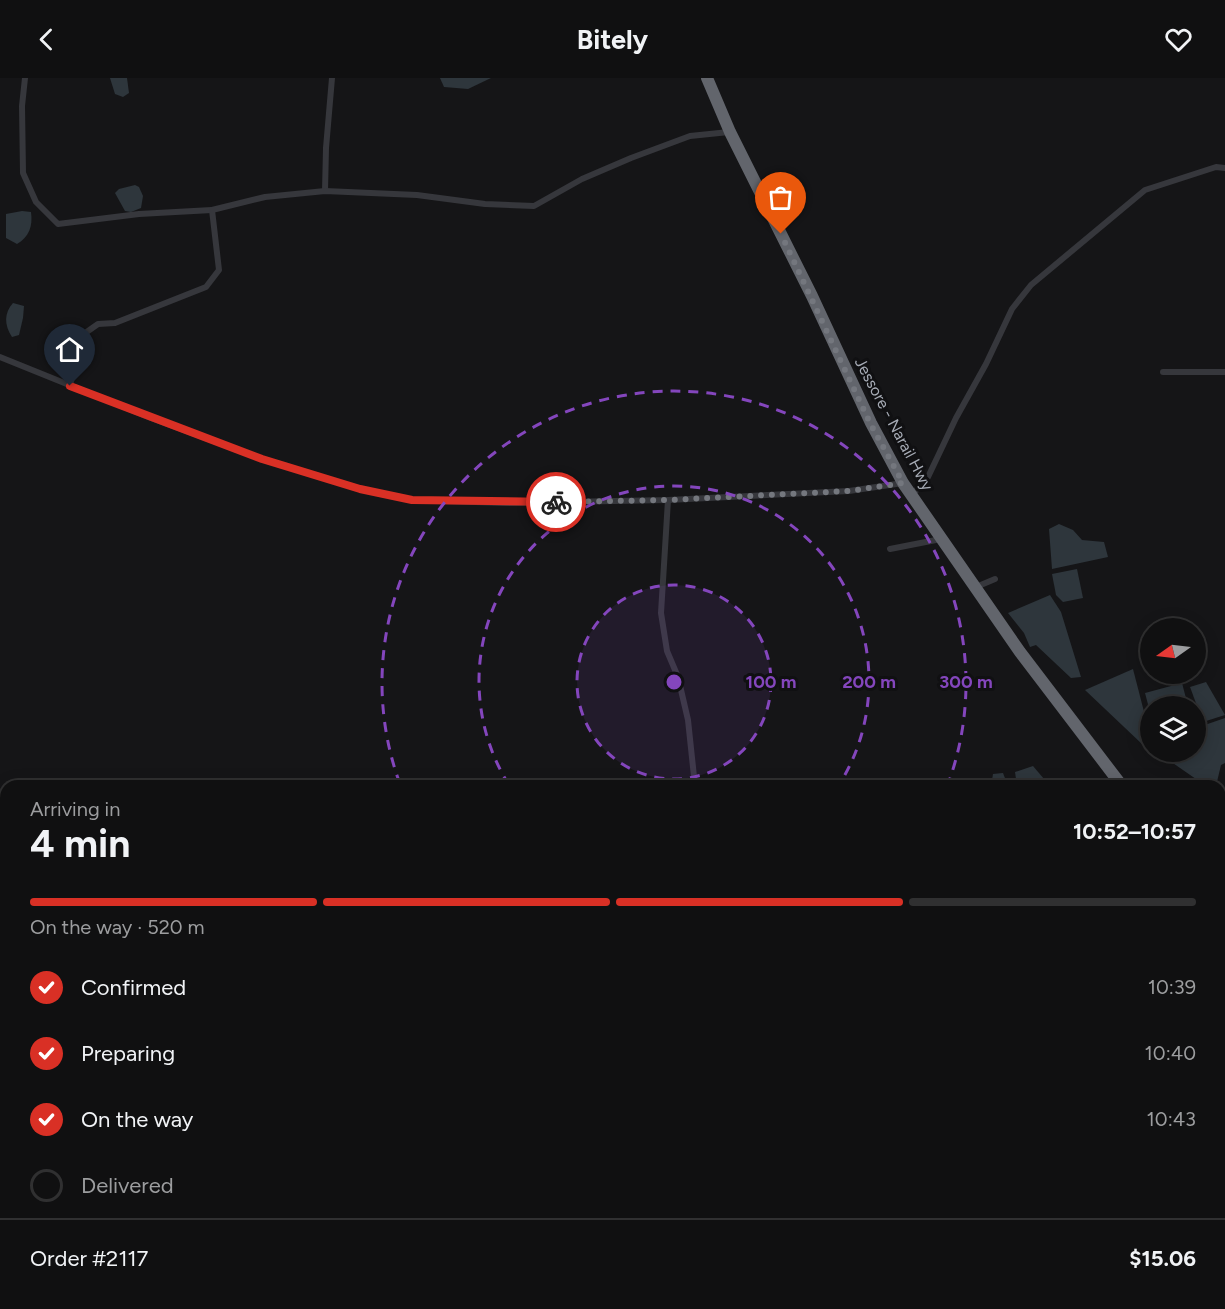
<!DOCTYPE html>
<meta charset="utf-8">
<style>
body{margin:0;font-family:Figtree,sans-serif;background:#19191a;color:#f1f3f6;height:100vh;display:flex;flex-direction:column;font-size:22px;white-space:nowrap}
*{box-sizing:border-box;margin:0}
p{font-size:20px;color:#9c9d9f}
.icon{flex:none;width:33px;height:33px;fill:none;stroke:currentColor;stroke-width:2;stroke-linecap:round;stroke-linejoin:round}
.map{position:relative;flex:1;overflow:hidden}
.panel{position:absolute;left:0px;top:702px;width:1226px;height:530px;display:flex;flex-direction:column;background:#101011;border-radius:18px 18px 0 0;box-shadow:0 3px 15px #0003,0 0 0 2px #303031}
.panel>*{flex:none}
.needle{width:39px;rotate:256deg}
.fabs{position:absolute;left:1140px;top:540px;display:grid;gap:12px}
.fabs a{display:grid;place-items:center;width:66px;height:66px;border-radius:50%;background:#101011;box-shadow:0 3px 15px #0003,0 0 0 2px #303031;font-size:30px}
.pin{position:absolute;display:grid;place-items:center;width:51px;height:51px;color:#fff;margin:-62px -26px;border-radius:50% 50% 50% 0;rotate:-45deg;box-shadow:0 0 6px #0007}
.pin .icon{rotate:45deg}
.courier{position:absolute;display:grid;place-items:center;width:60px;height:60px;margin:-30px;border:4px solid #d93025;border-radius:50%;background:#fff;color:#222;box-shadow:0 2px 8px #0007}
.summary em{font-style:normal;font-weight:700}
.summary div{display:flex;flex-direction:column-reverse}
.summary{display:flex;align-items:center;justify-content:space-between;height:102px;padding:0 30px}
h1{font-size:39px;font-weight:700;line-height:45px}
.bar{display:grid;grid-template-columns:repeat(4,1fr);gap:9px 6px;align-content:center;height:72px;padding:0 30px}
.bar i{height:8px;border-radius:4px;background:#303031}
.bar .on{background:#d93025}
.bar p{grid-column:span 4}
.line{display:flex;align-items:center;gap:15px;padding:0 30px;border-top:2px solid #303031}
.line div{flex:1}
ol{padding:0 30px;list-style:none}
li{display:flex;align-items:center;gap:18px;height:66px}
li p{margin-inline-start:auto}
li .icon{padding:6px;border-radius:50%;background:#d93025;color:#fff;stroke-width:4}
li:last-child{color:#9c9d9f}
li i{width:33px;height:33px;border:3px solid #303031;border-radius:50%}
header{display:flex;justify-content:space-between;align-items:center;height:78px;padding:0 30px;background:#101011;font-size:27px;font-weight:700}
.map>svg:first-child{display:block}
.water{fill:#2e363c}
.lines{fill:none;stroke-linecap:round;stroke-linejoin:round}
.street{stroke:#36373c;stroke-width:6}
.highway{stroke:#62656c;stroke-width:12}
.done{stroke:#74777e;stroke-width:6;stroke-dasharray:0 10.8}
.route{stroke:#d93025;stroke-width:8}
.ring{fill:none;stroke:#8446bd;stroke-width:3;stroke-dasharray:10 8}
.labels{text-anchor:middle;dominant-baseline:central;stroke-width:6;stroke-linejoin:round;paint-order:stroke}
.street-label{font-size:16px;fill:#a7acb6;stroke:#101012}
.centre{fill:#8446bd;stroke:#101012;stroke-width:3}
.ring-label{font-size:18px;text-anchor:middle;font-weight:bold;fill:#8446bd;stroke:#101012;stroke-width:6;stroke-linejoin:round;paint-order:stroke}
</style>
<header><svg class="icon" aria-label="back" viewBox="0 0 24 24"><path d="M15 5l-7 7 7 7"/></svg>Bitely<svg class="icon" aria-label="heart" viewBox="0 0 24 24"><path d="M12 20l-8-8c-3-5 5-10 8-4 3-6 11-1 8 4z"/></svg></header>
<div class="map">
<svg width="1225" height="1231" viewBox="0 0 1225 1231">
<rect width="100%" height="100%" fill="#151517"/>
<!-- water -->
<g class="water">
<polygon points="110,0 127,0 129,15 123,19 115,16"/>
<polygon points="440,0 491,0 468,11 444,9"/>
<polygon points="135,107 139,109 143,118 141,130 131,134 125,133 115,115 119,111"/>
<path d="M22,133L31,134C33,148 29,159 17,166L6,160V136Z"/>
<path d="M13,225L24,228L23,240L19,257L12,259C4,247 4,235 13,225Z"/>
<polygon points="1059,446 1073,452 1082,462 1104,464 1108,479 1052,491 1049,451"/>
<polygon points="1077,491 1083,520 1063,524 1056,517 1052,496"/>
<polygon points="1050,517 1061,534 1081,599 1071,600 1036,567 1030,569 1024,555 1008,535"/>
<polygon points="1133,591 1150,657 1150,660 1142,666 1085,612"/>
<polygon points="1206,604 1225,637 1203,644 1190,609"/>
<polygon points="1182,605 1188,628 1150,628 1150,634 1145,615"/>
<polygon points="1225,640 1225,685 1221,687 1216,708 1206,708 1157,674 1196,674 1196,650"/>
<polygon points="1033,688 1050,708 1017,708 1015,694"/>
<polygon points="1003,695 1008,708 991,708 993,696"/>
</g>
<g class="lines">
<!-- street -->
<g class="street">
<polyline points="25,0 22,28 23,95 36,124 58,146 139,136 212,132"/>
<polyline points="325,113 326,70 332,0"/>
<polyline points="0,279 151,340 262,381 360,411 412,422 506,425 668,422 849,413 903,405"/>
<polyline points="1163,294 1225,294"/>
<polyline points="70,308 81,258 98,246 115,245 206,209 219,192 212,132 265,119 325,113 417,117 485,126 534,128 582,101 631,80 690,58 729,54"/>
<polyline points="912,417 928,399 956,340 986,286 1012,231 1031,207 1145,112 1216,89 1225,90"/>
<polyline points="668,422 661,535 667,573 678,599 688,642 695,708"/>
<polyline points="890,471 941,461"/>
<polyline points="976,509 995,501"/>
<polyline points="1220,856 1225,855"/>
<polyline points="0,1023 6,1021"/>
<polyline points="1220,1091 1225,1108"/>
<polyline points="1220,1136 1225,1133"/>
<polyline points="1220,1210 1225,1209"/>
<polyline points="412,1226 427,1230"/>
<polyline points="997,1226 999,1231"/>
<polyline points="876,1231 877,1226"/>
<polyline points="1054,1231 1068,1229 1073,1226"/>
<polyline points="1138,1231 1160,1226"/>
</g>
<!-- highway -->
<g class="highway">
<polyline points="707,0 730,54 812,218 871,345 903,405 1020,574 1122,708"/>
<polyline points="1220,839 1225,847"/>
</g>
</g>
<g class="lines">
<!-- done -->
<polyline class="done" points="556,424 668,422 849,413 903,405 870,345 781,156"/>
<!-- route -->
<polyline class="route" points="70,308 262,381 360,411 412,422 556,424"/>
</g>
<!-- distance rings -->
<circle cx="674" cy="604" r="97" fill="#8446bd" fill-opacity=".12"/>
<g class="ring">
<circle cx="674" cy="604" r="97"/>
<path d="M509 707A195 195 0 1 1 839 707"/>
<path d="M400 706A292 292 0 1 1 948 706"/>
</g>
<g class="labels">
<!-- street labels -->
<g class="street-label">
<text transform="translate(894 346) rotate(62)">Jessore - Narail Hwy</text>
</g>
</g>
<circle cx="674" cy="604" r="9" class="centre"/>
<g class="ring-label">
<text x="771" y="610">100 m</text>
<text x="869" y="610">200 m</text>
<text x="966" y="610">300 m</text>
</g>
</svg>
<div class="fabs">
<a><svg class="needle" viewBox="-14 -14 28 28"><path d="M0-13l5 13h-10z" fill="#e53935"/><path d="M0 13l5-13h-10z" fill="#9c9d9f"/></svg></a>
<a><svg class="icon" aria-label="layers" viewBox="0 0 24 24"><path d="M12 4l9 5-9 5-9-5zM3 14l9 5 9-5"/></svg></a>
</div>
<div class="pin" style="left:781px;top:156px;background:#ea580c"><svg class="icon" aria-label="bag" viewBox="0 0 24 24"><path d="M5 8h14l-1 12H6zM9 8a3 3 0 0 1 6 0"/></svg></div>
<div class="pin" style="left:70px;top:308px;background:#1f2937"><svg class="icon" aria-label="home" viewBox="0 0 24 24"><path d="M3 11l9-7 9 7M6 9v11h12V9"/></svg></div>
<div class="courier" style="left:556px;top:424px"><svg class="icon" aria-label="bike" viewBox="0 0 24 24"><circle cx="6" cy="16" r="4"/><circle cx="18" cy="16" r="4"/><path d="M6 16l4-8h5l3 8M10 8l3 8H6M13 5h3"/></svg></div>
<section class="panel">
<div class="summary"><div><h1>4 min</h1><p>Arriving in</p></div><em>10:52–10:57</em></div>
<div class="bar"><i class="on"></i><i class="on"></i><i class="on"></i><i></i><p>On the way · 520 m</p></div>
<ol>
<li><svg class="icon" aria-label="check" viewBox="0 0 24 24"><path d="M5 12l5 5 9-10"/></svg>Confirmed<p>10:39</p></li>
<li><svg class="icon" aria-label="check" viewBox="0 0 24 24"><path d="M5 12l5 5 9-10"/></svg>Preparing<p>10:40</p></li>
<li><svg class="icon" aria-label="check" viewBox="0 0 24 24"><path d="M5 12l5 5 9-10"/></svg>On the way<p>10:43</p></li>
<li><i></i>Delivered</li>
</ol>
<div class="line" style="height:78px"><div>Order #2117</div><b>$15.06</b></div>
</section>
</div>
